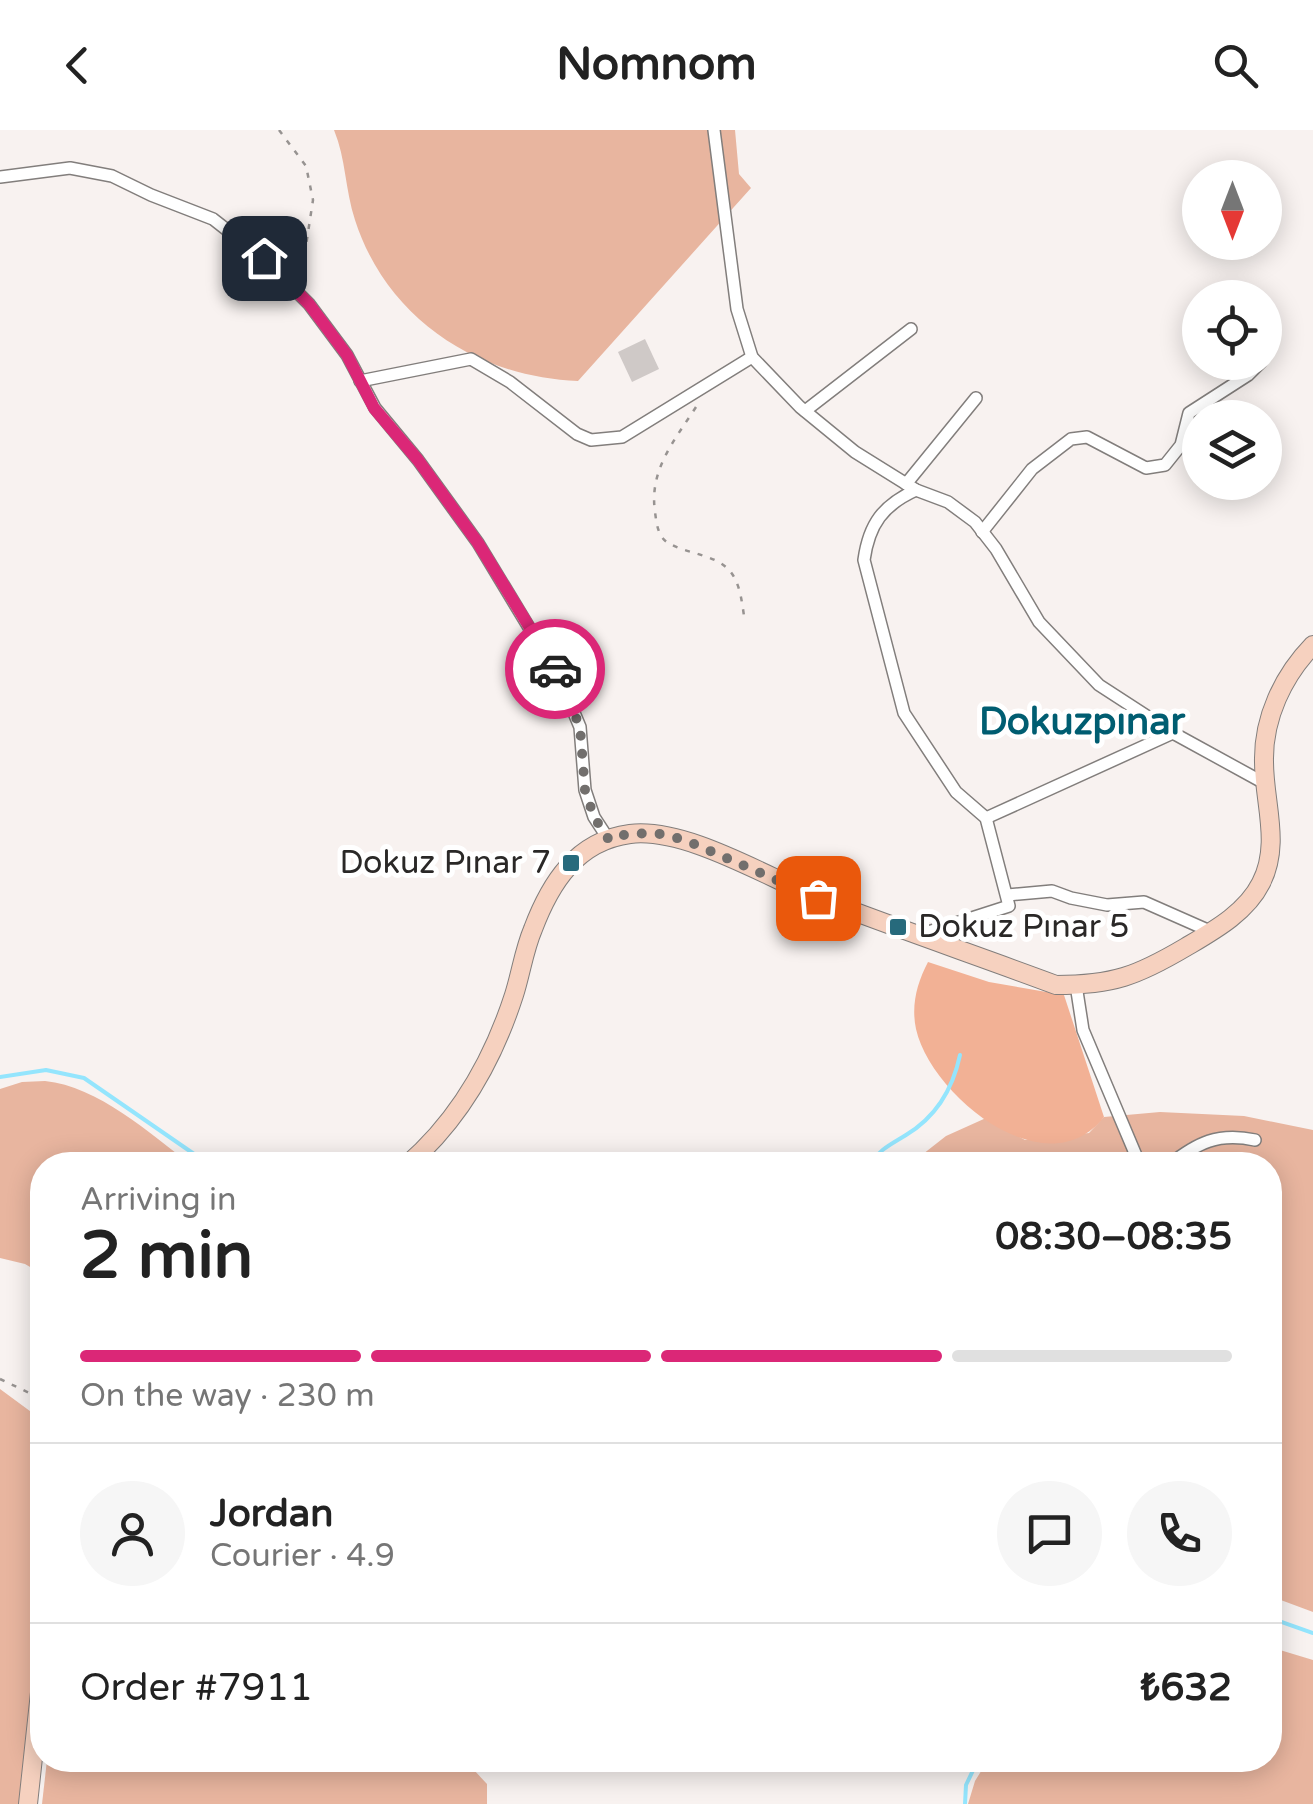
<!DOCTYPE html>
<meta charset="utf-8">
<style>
body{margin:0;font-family:"Varela Round",sans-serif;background:#f6f6f6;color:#222;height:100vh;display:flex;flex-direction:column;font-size:38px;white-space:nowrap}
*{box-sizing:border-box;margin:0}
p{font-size:32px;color:#767676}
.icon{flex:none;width:55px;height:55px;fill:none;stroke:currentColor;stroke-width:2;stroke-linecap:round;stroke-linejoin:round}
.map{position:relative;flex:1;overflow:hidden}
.sheet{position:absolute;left:30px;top:1022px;width:1252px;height:620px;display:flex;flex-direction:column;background:#fff;border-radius:40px;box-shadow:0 5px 25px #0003}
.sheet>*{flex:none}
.needle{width:65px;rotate:180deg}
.fabs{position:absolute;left:1182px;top:30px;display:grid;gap:20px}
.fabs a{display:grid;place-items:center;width:100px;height:100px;border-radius:50%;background:#fff;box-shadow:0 5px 25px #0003;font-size:50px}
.pin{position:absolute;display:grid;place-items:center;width:85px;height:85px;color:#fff;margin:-42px;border-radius:20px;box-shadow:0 5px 15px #0006}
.courier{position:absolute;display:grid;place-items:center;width:100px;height:100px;margin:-50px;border:8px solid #db2777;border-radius:50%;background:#fff;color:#222;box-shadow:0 2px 12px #0007}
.head em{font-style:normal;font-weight:700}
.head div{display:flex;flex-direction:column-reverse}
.head{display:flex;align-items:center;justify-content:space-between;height:170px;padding:0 50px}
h1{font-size:65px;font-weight:700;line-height:75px}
.bar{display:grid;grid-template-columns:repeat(4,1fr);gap:15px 10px;align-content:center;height:120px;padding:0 50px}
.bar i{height:12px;border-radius:8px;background:#e0e0e0}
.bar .on{background:#db2777}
.bar p{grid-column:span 4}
.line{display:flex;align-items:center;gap:25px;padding:0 50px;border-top:2px solid #e0e0e0}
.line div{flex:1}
.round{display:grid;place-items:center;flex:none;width:105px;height:105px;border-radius:52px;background:#f6f6f6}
header{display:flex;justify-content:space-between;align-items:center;height:130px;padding:0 50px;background:#fff;font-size:45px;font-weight:700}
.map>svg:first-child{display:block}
.green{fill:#e8b59f}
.forest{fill:#f2b195}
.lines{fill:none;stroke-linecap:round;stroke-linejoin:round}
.stream{stroke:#94e5fd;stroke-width:4}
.building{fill:#cfc9c7}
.street-casing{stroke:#827e7c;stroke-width:14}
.secondary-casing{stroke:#827e7c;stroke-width:20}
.path{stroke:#979391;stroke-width:2.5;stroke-dasharray:5 8;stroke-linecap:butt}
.street{stroke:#fff;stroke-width:11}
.secondary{stroke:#f6d1bf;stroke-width:18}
.done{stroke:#726f6d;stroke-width:10;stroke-dasharray:0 18}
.route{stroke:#db2777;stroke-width:12}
.poi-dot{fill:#276a7c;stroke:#fff;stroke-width:4}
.labels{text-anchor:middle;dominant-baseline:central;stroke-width:10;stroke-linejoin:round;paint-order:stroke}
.poi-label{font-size:32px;fill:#2a2827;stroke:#fff;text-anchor:end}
.quarter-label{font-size:38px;font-weight:bold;fill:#005d71;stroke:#fff}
</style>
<header><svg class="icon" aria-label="back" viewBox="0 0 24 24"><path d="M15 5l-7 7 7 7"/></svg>Nomnom<svg class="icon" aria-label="search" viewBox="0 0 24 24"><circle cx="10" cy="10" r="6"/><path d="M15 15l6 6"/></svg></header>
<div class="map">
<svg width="1313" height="1674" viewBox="0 0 1313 1674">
<rect width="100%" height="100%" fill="#f8f2f0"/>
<!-- green -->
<g class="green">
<path d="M334,0H735L739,44L751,58L578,251C477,247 387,189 355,90C345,60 346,29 334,0Z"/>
<path d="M45,951C98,956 150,1004 192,1035H42V1144L25,1134L0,1128V959L22,952Z"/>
<polygon points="1160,982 1244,986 1313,1000 1313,1482 1270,1466 1270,1035 909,1035 946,1006 986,988 1025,1010 1089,1003 1104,987"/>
<polygon points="0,1259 38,1287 36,1413 42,1421 42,1454 21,1674 0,1674"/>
<polygon points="1270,1517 1313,1530 1313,1674 968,1674 975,1651 988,1630 1270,1630"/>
<polygon points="47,1630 458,1630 473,1639 487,1654 487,1674 42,1674"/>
</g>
<!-- forest -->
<path class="forest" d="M928,832L989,852L1064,865L1104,987C1047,1060 931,966 916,899C911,875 917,853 928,832Z"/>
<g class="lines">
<!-- stream -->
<g class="stream">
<polyline points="0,947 46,940 84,948 210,1035"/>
<path d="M869,1035C880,1019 890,1015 906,1005C936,987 953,958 960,925"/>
<polyline points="1270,1488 1313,1503"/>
<polyline points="965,1674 966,1655 978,1630"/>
</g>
</g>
<!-- building -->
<polygon class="building" points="645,209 659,239 632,252 618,222"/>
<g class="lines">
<defs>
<g id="street">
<polyline points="714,0 737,179 752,227 800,277 855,322 916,360 948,372 975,392 996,419 1039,492 1099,555 1173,603 1266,654"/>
<polyline points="0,47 70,38 112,46 151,65 213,89 264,129 309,174 347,225 375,278 418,330 478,413 559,547 580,597 585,660 594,687 609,710"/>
<polyline points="1265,227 1269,205 1267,193"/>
<polyline points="360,251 471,229 510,252 577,304 591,310 622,307 752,227"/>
<polyline points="805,281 911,199"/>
<polyline points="906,354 976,268"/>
<path d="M916,360C883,375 869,394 864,430L904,583L956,662L986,688L1009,776L919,805"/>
<polyline points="982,402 1032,339 1071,309 1087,307 1146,338 1165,335 1181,315 1189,283 1248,245 1261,232"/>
<polyline points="986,688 1173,603"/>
<polyline points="1008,765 1052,761 1071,768 1107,775 1144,772 1212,802"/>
<polyline points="1076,855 1083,900 1140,1035"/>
<path d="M1169,1035C1197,1013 1218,1002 1255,1010"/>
</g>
<g id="secondary">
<path d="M407,1035C459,990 493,930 514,865C521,843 524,820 533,799C550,754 576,711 630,704C686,697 768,748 821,769C899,799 978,826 1056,855C1113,855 1137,846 1186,817C1213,801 1246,783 1261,753C1281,714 1264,673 1264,632C1263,588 1283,546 1313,515"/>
<polyline points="28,1674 42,1544"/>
</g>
</defs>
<!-- street casing -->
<use href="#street" class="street-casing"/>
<!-- secondary casing -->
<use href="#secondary" class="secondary-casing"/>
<!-- path -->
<g class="path">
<polyline points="279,0 306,36 313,70 301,148"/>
<path d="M696,277C674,311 649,340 655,382C657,396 658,409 672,415C690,424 715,425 729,440C741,453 742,475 745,492"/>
<polyline points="0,1249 42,1269"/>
</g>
<!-- street -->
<use href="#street" class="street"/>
<!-- secondary -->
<use href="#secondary" class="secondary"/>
</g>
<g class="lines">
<!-- done -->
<polyline class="done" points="555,539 580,597 585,660 594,687 609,710 627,704 656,703 685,710 818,768"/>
<!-- route -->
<polyline class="route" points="264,128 309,174 347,225 374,278 418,330 478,413 555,539"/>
</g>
<!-- markers -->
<g class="poi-dot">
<rect x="561" y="723" width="20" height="20" rx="5"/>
<rect x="888" y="787" width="20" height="20" rx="5"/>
</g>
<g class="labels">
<!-- poi labels -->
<g class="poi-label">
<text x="551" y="733">Dokuz Pınar 7</text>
<text x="918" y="797" text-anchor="start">Dokuz Pınar 5</text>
</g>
<!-- quarter labels -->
<g class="quarter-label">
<text x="1082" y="592">Dokuzpınar</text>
</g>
</g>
</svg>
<div class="fabs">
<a><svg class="needle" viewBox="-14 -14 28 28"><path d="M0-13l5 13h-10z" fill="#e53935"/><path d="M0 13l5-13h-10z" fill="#767676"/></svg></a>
<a><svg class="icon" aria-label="locate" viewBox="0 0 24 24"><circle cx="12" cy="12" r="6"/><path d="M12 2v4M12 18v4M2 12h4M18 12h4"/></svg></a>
<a><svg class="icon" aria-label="layers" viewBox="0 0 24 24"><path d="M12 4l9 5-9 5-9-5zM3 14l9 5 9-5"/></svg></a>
</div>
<div class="pin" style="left:818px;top:768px;background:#ea580c"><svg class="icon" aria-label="bag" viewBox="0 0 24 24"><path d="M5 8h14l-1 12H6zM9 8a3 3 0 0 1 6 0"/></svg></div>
<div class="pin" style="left:264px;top:128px;background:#1f2937"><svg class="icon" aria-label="home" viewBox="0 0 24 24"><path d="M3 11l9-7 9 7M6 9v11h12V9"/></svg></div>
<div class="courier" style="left:555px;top:539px"><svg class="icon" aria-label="car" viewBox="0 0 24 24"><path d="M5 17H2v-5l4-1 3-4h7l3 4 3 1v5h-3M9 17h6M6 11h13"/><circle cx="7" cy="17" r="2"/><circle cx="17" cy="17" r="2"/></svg></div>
<section class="sheet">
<div class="head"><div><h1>2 min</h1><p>Arriving in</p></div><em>08:30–08:35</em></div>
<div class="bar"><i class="on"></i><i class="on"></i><i class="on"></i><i></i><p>On the way · 230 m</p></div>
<div class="line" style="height:180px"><a class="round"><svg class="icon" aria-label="person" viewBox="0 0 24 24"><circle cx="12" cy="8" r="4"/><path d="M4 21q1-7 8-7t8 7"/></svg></a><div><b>Jordan</b><p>Courier · 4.9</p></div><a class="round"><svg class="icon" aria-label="chat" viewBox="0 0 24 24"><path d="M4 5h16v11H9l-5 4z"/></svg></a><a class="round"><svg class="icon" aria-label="phone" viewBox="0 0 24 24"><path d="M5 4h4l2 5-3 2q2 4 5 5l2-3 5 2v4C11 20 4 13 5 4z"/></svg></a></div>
<div class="line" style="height:130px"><div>Order #7911</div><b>₺632</b></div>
</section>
</div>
